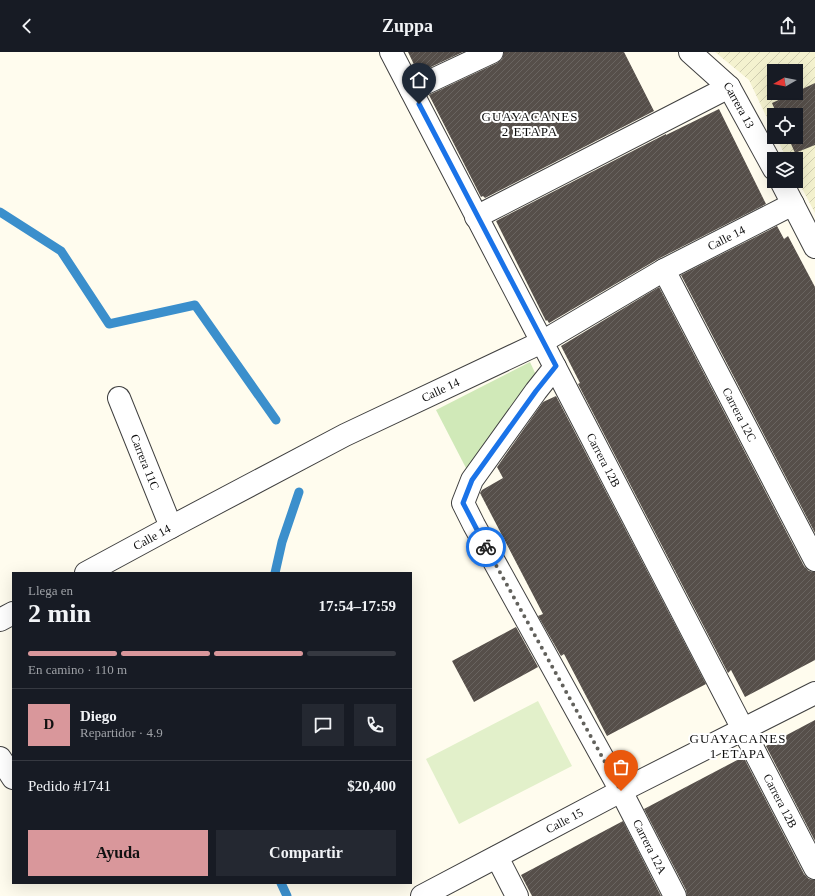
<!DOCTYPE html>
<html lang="es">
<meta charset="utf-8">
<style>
body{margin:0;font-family:Georgia,serif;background:#242831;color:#f1f3f6;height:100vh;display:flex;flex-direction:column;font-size:15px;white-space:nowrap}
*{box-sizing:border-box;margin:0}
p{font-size:13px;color:#9ea1a6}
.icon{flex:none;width:22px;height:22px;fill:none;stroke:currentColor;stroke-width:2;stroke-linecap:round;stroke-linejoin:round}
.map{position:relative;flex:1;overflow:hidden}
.panel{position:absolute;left:12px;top:520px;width:400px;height:312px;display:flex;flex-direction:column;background:#171b24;border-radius:0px;box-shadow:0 4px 16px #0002}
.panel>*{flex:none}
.needle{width:26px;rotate:261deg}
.fabs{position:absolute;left:767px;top:12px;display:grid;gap:8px}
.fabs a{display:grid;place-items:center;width:36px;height:36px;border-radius:0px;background:#171b24;box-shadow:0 4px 16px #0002;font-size:20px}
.pin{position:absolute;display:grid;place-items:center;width:34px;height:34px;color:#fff;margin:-41px -17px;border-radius:50% 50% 50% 0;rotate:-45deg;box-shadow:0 0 4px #0007}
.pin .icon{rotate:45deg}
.courier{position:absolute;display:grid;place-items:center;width:40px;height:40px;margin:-20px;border:3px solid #1a73e8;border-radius:50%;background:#fff;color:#222;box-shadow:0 1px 5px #0007}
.overview em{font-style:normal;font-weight:700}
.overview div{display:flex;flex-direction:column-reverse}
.overview{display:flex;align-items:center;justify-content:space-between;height:68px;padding:0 16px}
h1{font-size:26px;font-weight:700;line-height:30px}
.bar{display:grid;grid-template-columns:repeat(4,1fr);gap:6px 4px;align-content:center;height:48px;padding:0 16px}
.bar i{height:5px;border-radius:3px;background:#363941}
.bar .current{background:#d9979b}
.bar p{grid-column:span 4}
.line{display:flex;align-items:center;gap:10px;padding:0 16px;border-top:1px solid #363941}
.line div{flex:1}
.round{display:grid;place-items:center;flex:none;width:42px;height:42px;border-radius:0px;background:#242831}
.primary-button{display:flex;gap:8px;margin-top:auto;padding:8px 16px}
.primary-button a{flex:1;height:46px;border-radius:0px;background:#d9979b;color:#111;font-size:16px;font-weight:700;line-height:46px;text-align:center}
.primary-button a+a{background:#242831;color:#f1f3f6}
header{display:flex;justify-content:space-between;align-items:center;height:52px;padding:0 16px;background:#171b24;font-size:18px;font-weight:700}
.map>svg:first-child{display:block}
.farmland{fill:url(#farmland-furrows);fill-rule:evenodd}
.park{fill:#d0e9b8}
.pitch{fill:#e2f0ca}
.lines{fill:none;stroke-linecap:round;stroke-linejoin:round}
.stream{stroke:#3b8fcc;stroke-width:9}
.building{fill:url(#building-hatch)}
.street-casing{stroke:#404040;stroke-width:24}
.street{stroke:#fff;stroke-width:22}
.done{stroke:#62615c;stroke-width:4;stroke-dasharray:0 7.2}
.route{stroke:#1a73e8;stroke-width:5}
.labels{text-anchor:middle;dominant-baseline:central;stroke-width:4;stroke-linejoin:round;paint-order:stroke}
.street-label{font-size:12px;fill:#0d0d0d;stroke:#fff}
.neighbourhood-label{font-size:13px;letter-spacing:1px;fill:#0d0d0d;stroke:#fff}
</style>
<header><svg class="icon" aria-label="back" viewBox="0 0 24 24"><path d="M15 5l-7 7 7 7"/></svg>Zuppa<svg class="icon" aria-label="share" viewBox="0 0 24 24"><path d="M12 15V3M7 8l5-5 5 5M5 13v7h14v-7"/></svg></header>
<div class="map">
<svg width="815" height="844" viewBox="0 0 815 844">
<defs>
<pattern id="farmland-furrows" width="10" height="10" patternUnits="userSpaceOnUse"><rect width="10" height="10" fill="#f4f2cf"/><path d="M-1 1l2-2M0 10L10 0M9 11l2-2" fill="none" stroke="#d0ceb1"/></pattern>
<pattern id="building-hatch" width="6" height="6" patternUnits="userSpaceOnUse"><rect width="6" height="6" fill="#564f4a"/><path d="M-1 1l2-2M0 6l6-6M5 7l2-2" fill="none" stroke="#696460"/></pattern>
</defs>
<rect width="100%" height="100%" fill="#fffcee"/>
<!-- farmland -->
<path class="farmland" d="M715,0H815V161L796,125V107H787L776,85H796V63H774V81L749,28ZM774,19H796V41H774Z"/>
<!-- park -->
<polygon class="park" points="530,310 536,323 467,418 436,358"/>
<!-- pitch -->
<polygon class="pitch" points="538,649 572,714 459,772 426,707"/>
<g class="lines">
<!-- stream -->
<g class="stream">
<polyline points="0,160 61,199 109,272 195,253 276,368"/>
<polyline points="275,521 282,490 299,440"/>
<polyline points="281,831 287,844"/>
</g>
</g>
<!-- building -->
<g class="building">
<polygon points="408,0 463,0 418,21"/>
<polygon points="504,0 624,0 654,59 485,146 483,144 481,145 429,43 497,11 502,7"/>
<polygon points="815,31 815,93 795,101 788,85 796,85 796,63 777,63 772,51 794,41 796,41 796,40"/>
<polygon points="719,57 766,152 658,207 549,271 547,268 546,269 496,169 666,82 666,83"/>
<polygon points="777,174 784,187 788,184 815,235 815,481 681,223"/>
<polygon points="659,235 804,514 809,519 815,520 815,608 745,645 731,618 728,621 578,332 580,331 561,294"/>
<polygon points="556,344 706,632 607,684 564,602 561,604 538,564 543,562 480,441 482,438 503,426 497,415 543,350"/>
<polygon points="516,575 538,615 474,650 452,609"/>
<polygon points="815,668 815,789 766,694"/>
<polygon points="743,705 743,707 744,706 804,822 809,827 815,828 815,844 687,844 686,838 644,757"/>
<polygon points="623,769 661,844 532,844 521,823"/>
</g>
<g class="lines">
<defs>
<g id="street">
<path id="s1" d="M391,0L555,315L815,816"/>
<path id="s2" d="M690,0L729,35L774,117"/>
<polyline points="411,38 492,0"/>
<polyline points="781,129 815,195"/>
<polyline points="476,165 729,35"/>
<path id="s3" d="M664,218L815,508"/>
<path id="s4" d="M555,315L536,339L472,428L463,451L474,473L621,739L675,844"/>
<path id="s5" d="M119,346L171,475"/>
<path id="s6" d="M86,521L171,475L345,383L542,290L664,218L793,152"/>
<polyline points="0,568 13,561"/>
<polyline points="0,706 13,726"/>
<polyline points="497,805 517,844"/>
<path id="s7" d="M422,844L621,739L815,641"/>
</g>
</defs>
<!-- street casing -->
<use href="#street" class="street-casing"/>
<!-- street -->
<use href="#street" class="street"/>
</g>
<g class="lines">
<!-- done -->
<polyline class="done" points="486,495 621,739"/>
<!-- route -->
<polyline class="route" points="419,52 556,314 536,339 472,428 463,451 486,495"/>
</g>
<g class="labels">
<!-- street labels -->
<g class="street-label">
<text stroke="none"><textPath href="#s2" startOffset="73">Carrera 13</textPath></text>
<text stroke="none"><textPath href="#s6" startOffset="723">Calle 14</textPath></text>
<text stroke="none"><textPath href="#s6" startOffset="399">Calle 14</textPath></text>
<text stroke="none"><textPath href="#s3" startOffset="163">Carrera 12C</textPath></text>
<text stroke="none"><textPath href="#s1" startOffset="460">Carrera 12B</textPath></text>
<text stroke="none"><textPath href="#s5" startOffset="69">Carrera 11C</textPath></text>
<text stroke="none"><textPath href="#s6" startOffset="75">Calle 14</textPath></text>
<text stroke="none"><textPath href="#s1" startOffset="844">Carrera 12B</textPath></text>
<text stroke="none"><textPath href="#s7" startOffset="161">Calle 15</textPath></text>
<text stroke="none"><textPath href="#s4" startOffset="556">Carrera 12A</textPath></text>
</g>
<!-- neighbourhood labels -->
<g class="neighbourhood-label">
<text x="530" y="64">GUAYACANES<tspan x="530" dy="15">2 ETAPA</tspan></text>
<text x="738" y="686">GUAYACANES<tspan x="738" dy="15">1 ETAPA</tspan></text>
</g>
</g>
</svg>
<div class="fabs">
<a><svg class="needle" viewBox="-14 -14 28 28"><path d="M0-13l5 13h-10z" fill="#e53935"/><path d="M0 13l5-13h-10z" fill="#9ea1a6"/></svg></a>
<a><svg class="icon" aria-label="locate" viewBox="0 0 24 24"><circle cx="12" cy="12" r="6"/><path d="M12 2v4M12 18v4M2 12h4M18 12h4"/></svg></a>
<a><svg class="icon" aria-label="layers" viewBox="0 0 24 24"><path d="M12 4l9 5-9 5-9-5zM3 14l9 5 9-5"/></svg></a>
</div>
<div class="pin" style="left:621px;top:739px;background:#ea580c"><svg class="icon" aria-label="bag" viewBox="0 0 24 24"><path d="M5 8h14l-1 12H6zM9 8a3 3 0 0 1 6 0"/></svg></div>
<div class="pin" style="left:419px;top:52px;background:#1f2937"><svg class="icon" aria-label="home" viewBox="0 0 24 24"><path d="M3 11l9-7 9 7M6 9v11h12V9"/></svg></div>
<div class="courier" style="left:486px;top:495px"><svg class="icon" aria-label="bike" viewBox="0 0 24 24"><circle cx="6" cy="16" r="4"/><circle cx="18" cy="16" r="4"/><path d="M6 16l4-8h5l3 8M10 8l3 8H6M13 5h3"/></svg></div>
<section class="panel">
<div class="overview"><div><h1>2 min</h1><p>Llega en</p></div><em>17:54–17:59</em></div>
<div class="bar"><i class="current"></i><i class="current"></i><i class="current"></i><i></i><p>En camino · 110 m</p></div>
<div class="line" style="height:72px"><b class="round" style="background:#d9979b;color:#111">D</b><div><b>Diego</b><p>Repartidor · 4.9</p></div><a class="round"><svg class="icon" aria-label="chat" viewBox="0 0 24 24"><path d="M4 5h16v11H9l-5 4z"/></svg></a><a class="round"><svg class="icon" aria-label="phone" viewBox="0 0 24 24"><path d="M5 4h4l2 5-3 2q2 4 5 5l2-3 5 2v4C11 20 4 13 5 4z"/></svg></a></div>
<div class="line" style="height:52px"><div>Pedido #1741</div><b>$20,400</b></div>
<div class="primary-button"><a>Ayuda</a><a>Compartir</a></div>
</section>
</div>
